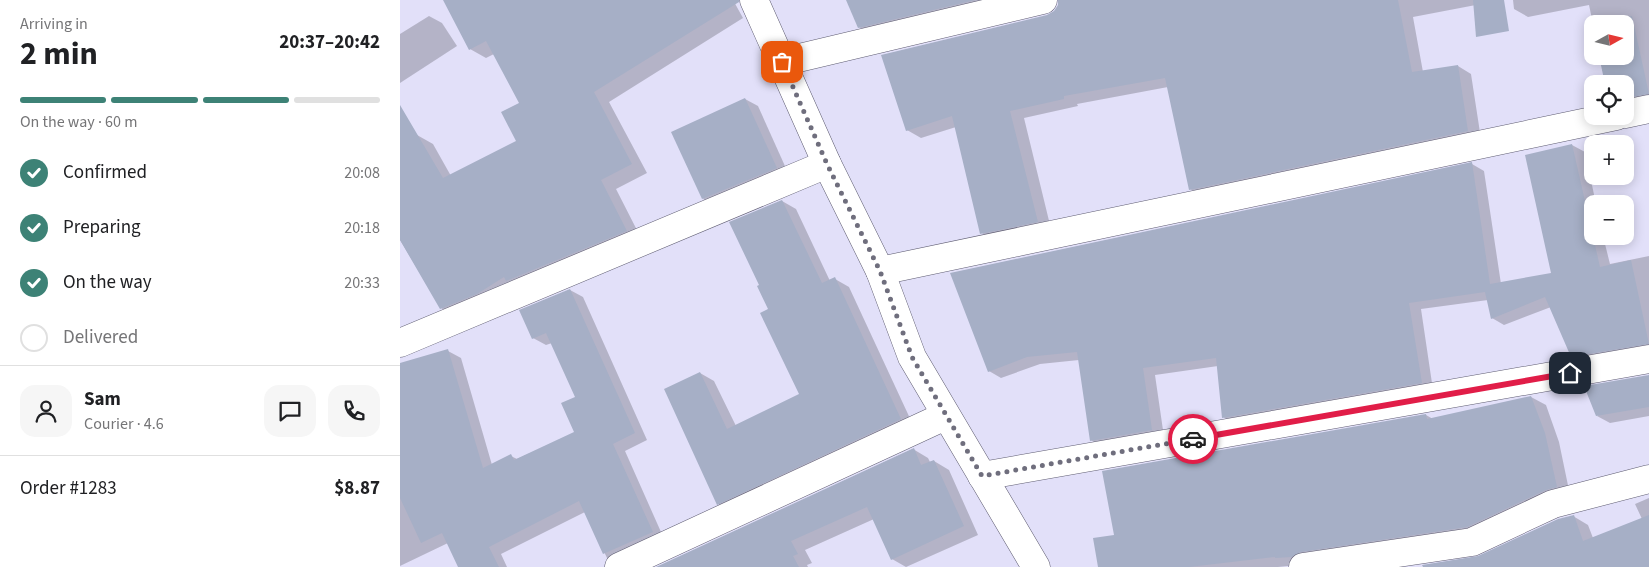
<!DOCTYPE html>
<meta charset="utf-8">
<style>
body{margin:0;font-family:"Source Sans 3",sans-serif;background:#f6f6f6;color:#202124;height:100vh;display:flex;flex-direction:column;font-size:19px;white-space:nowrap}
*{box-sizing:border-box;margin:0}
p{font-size:16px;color:#757577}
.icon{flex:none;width:28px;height:28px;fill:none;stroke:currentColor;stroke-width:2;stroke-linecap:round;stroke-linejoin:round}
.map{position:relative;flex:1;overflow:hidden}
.sheet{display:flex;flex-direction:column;background:#fff;width:400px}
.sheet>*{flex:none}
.needle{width:32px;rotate:82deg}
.tools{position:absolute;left:1184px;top:15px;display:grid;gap:10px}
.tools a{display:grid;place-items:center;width:50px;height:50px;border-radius:10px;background:#fff;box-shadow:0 2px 12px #0003;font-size:25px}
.pin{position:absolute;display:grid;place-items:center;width:42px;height:42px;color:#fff;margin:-21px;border-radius:10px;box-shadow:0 2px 8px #0006}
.courier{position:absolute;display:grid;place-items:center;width:50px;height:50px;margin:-25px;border:4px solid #e11d48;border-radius:50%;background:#fff;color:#222;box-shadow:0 1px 6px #0007}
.headline em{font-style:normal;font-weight:700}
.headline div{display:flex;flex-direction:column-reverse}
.headline{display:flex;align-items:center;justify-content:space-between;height:85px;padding:0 20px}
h1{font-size:32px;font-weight:700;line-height:38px}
.bar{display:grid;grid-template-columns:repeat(4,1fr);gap:8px 5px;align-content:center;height:60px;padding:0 20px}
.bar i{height:6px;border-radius:4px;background:#e0e0e0}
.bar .active{background:#3d8276}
.bar p{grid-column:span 4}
.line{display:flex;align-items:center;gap:12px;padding:0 20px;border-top:1px solid #e0e0e0}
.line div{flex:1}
.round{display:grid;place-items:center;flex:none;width:52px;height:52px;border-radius:15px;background:#f6f6f6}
ol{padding:0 20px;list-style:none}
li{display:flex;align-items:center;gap:15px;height:55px}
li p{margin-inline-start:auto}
li .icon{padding:5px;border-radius:50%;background:#3d8276;color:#fff;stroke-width:4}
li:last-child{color:#757577}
li i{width:28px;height:28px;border:2px solid #e0e0e0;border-radius:50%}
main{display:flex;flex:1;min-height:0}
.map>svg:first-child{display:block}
.shadow{fill:#0003}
.building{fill:#a6afc6}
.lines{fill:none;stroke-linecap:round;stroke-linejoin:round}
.minor-casing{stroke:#5e5c71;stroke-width:29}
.minor{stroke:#fff;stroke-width:28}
.done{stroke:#6f6e7d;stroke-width:5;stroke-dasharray:0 9}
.route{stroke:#e11d48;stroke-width:6}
</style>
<main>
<section class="sheet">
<div class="headline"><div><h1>2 min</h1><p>Arriving in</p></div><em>20:37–20:42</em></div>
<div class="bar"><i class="active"></i><i class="active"></i><i class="active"></i><i></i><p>On the way · 60 m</p></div>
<ol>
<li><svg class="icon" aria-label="check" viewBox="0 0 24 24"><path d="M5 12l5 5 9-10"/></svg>Confirmed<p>20:08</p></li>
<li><svg class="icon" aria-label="check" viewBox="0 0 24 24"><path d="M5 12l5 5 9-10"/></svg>Preparing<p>20:18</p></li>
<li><svg class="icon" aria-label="check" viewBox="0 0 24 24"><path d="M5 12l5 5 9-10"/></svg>On the way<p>20:33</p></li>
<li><i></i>Delivered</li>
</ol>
<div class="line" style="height:90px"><a class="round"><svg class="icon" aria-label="person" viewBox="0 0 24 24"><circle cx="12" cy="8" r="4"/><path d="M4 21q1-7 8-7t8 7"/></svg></a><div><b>Sam</b><p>Courier · 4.6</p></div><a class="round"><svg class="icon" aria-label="chat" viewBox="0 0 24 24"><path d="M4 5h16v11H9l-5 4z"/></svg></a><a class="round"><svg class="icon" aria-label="phone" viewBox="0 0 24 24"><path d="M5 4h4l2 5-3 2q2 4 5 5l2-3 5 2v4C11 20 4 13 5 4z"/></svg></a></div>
<div class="line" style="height:65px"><div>Order #1283</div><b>$8.87</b></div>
</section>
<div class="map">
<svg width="1249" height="567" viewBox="0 0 1249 567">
<rect width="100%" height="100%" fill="#e2e0f9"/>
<!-- shadow -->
<g class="shadow">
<polygon points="44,0 333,0 343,18 209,102 247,173 216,189 242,240 57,318 41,308 0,240 0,146 17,135 33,144 51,176 118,141 120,103 94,54 86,58 70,49"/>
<polygon points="448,0 621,0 473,35 459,27"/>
<polygon points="659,0 1102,0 1013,17 1023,72 1058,66 1071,74 1081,139 804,197 790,189 768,87 677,104 678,106 624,118 651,229 595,241 582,233 556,127 521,138 507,130 647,16 654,13 659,5"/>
<polygon points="1113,0 1249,0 1249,104 1225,109 1225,24 1193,24 1189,5 1128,17 1114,9"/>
<polygon points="29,16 42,23 57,46 0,83 0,34"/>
<polygon points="345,99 358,106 389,175 316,206 303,199"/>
<polygon points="1172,145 1185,152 1196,204 1192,204 1192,236 1203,236 1210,264 1249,256 1249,352 1184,363 1172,356 1151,307 1104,325 1092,318 1088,300 1021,309 1033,390 835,424 823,417 818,366 755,375 764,437 703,448 691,440 679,360 640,364 601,378 589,371 1072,164 1084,171 1101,284 1153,274"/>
<polygon points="382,201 396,209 430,281 435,279 449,287 514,427 332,512 318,504 300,373 314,381 336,426 400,395 361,286"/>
<polygon points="170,290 183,297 247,440 225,451 265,541 219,566 207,558 185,512 101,554 107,567 60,567 48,543 0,566 0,371 48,351 61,358 92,465 111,456 117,459 176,433 176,398 152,343 146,345 133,338"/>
<polygon points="1249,376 1249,416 1210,423 1197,416"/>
<polygon points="1131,397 1146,405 1159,442 1170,495 1082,534 907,564 878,567 699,567 716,536 1026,415 1033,419"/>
<polygon points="513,449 528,458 530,462 534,461 549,470 578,535 506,567 492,559 474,519 405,550 412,563 407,565 408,567 259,567"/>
<polygon points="1249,498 1249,567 1024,567 1079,557 1173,516 1188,525 1193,538 1242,519 1235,504"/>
</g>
<!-- building -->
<g class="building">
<polygon points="43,0 339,0 339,2 194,92 232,164 201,180 227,231 106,281 104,277 77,294 40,309 0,240 0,105 43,178 116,141 101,112 119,103 86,41 69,50"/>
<polygon points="446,0 575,0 458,28"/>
<polygon points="658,0 998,0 1012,72 1058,65 1068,131 789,190 765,78 664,96 664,99 610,111 638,222 580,234 552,116 506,131 481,55 647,15 654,11 658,5"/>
<polygon points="1073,0 1104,0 1109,31 1076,37"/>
<polygon points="1232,16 1249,94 1225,98 1225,84 1205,84 1199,56 1225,56 1225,24 1194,24"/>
<polygon points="345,98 377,168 302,199 271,132"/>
<polygon points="1172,144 1200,267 1231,260 1249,344 1171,357 1145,297 1091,319 1085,292 1009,303 1022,383 822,418 816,358 743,368 752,430 690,441 677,352 627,357 588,372 550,273 1072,162 1090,284 1151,273 1125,155"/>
<polygon points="382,200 422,283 435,277 501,419 317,505 264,389 300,372 327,429 399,394 360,313 368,309 357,286 359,285 329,222"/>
<polygon points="170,289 235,433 213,444 253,532 203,554 179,501 89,547 99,567 58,567 42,533 21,543 0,498 0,363 48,349 83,468 111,454 114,460 174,432 161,403 175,397 146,333 132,339 119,310"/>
<polygon points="1249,375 1249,407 1196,416 1184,386"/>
<polygon points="1131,396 1145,433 1157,487 1146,490 1067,527 901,552 892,557 875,558 875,557 789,567 698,567 693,538 714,535 702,471 1026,414 1027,419"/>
<polygon points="514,448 521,465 534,460 564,526 491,560 467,507 391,541 398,554 393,556 399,567 256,567"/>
<polygon points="1174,515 1183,541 1249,515 1249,567 1023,567 1022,565 1078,556 1158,519"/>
</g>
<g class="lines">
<defs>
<g id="minor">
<polyline points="354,0 427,164 480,271 512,357 636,567"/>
<polyline points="382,62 643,0"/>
<polyline points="1225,114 1249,109"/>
<polyline points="480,271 1216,116"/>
<polyline points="0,343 427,164"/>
<polyline points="582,476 1249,359"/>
<polyline points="219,567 545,416"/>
<polyline points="903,567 1072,542 1153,504 1249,479"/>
</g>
</defs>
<!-- minor casing -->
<use href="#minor" class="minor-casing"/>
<!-- minor -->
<use href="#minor" class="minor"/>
</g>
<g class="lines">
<!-- done -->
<polyline class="done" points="382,62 427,164 480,271 512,357 582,476 793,439"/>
<!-- route -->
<polyline class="route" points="793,439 1170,373"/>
</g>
</svg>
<div class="tools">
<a><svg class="needle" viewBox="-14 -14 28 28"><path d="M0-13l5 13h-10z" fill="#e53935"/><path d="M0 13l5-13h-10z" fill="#757577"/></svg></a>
<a><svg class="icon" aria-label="locate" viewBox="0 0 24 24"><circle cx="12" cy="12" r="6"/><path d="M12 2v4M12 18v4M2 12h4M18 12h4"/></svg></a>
<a>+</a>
<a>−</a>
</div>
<div class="pin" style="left:382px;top:62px;background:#ea580c"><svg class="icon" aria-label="bag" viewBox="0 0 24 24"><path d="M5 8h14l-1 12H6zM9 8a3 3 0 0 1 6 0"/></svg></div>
<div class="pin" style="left:1170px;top:373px;background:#1f2937"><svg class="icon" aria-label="home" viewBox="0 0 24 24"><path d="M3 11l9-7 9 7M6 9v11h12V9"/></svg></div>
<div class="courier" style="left:793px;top:439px"><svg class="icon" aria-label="car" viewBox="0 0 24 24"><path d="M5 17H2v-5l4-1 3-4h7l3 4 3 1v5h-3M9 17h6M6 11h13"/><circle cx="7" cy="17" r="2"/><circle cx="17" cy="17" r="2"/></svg></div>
</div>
</main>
